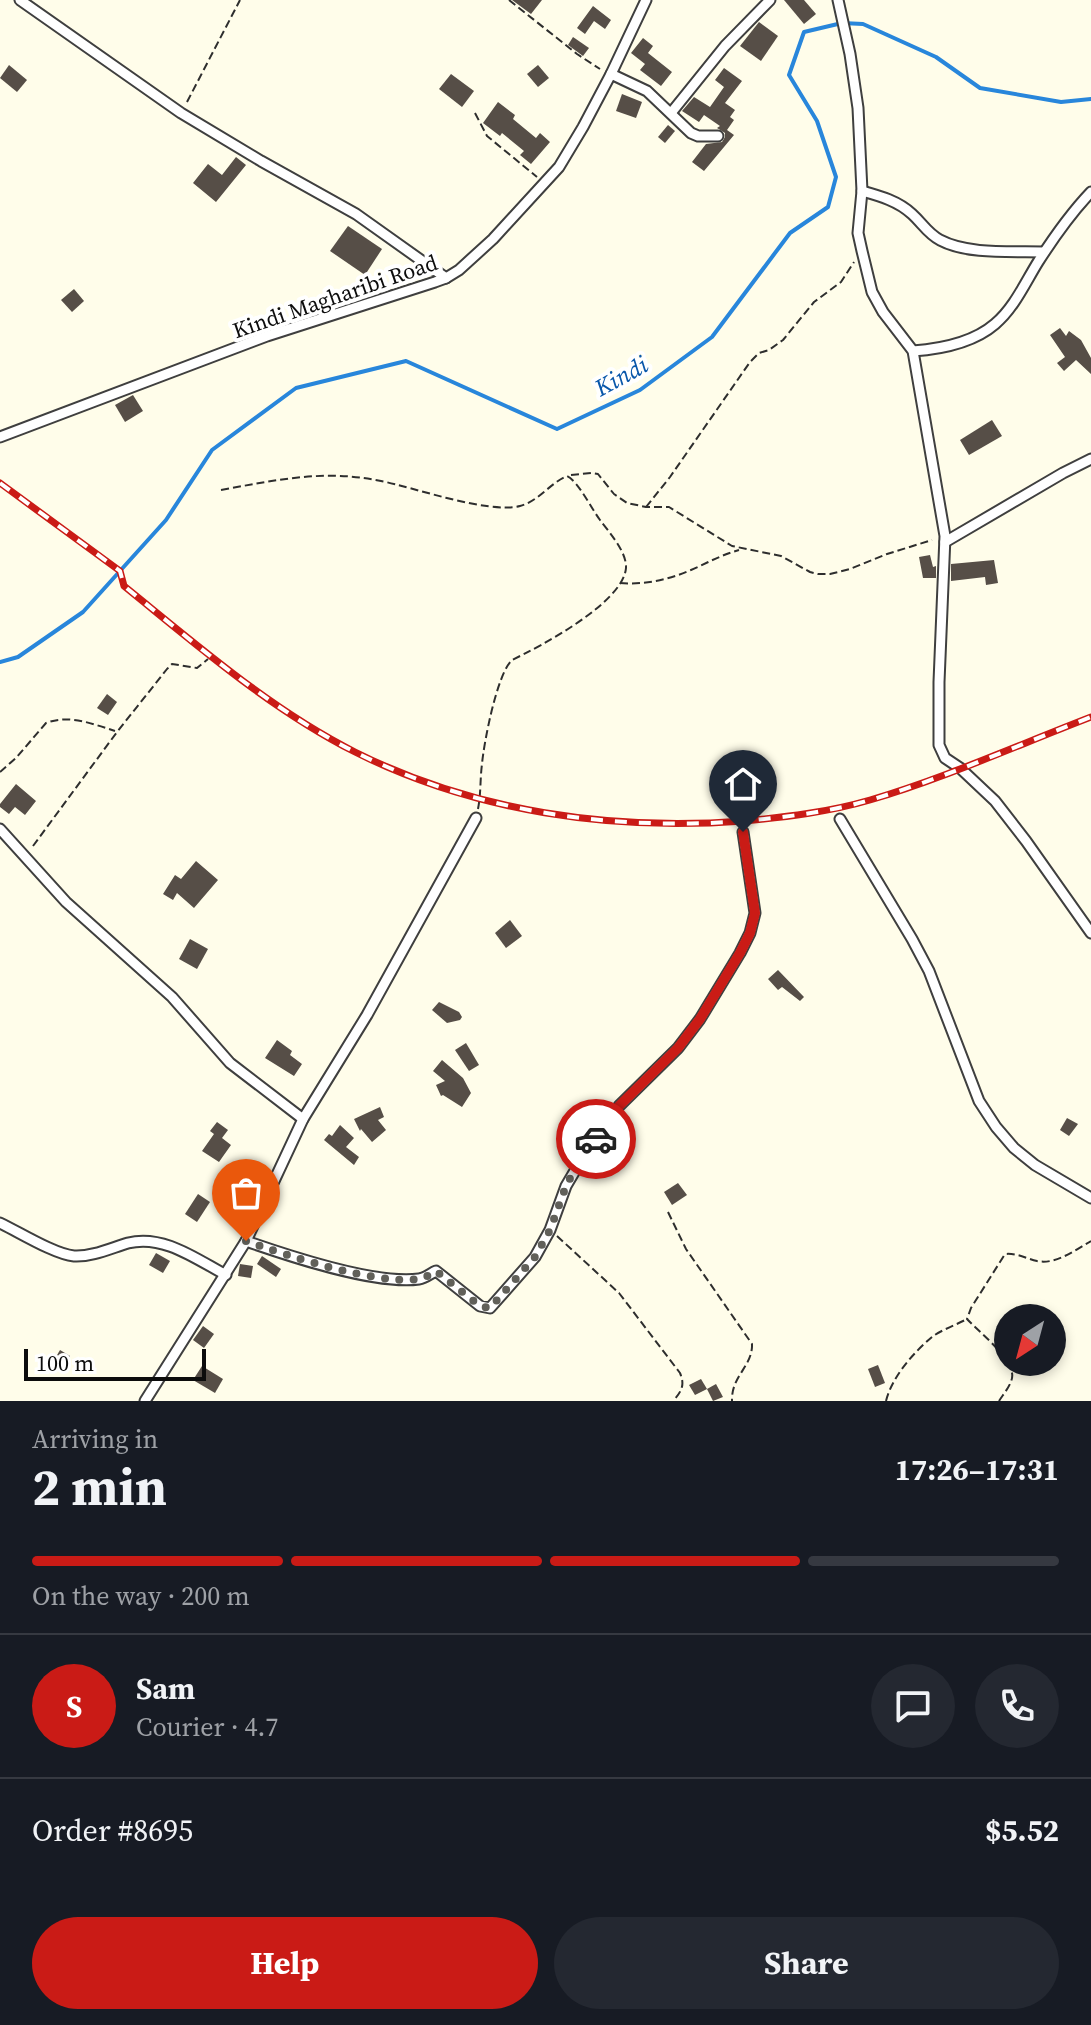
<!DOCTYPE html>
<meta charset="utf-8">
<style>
body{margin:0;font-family:"Source Serif 4",serif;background:#242831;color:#f1f3f6;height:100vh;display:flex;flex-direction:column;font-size:30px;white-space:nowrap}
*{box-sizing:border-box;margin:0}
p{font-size:26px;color:#9ea1a6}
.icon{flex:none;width:44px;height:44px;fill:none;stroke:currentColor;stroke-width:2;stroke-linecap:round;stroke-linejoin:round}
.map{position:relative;height:1401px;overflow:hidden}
.side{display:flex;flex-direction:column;background:#171b24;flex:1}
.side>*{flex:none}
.needle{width:52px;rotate:216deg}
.tools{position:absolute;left:994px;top:1304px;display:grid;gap:16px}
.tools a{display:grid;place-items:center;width:72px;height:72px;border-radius:50%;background:#171b24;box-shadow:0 4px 12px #0003;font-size:40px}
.scale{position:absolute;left:24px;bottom:20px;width:182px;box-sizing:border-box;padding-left:8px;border:4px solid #0c0c0c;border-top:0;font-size:22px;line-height:28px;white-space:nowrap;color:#0c0c0c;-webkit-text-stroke:6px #fff;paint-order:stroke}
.pin{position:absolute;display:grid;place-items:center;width:68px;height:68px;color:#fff;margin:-82px -34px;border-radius:50% 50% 50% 0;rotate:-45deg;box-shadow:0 0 8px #0007}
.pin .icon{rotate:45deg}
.courier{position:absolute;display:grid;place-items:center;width:80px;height:80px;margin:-40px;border:6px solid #ca1b16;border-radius:50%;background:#fff;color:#222;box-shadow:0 2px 10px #0007}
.headline em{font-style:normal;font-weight:700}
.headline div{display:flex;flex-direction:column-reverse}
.headline{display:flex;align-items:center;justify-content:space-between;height:136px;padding:0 32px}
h1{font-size:52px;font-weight:700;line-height:60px}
.bar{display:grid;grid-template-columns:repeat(4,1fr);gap:12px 8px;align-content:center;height:96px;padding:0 32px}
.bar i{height:10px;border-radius:6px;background:#363941}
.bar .active{background:#ca1b16}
.bar p{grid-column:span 4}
.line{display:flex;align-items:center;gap:20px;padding:0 32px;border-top:2px solid #363941}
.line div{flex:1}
.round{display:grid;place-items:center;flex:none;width:84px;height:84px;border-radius:42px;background:#242831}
.cta{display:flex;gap:16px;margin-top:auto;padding:16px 32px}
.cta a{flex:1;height:92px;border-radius:48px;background:#ca1b16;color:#fff;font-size:32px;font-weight:700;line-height:92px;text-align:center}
.cta a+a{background:#242831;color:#f1f3f6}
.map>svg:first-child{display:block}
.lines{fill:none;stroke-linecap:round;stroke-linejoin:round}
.stream{stroke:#2886db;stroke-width:4}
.building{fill:#564e47}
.street-casing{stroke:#3f3f3f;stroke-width:13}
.path{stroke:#2e2e2e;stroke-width:2;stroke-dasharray:8 4;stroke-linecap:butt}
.street{stroke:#fff;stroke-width:9}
.rail-casing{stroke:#ca1b16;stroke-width:7}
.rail{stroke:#fff;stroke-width:4;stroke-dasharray:12;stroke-linecap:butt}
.done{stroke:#61605a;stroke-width:8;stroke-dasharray:0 14.4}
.route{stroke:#ca1b16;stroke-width:10}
.labels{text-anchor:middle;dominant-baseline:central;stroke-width:8;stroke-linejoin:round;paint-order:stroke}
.street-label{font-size:22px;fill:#0c0c0c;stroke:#fff}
.water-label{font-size:24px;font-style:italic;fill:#0957aa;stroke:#fff}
</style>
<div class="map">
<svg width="1091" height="1401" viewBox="0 0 1091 1401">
<rect width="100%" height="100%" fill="#fffdea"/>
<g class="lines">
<!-- stream -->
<polyline class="stream" points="0,662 18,657 83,612 166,520 212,450 296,388 406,361 557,429 640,390 712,337 790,233 828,207 836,177 817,121 789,75 804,32 842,23 863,24 936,57 980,88 1061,102 1091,99"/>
</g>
<!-- building -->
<g class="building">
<polygon points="512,0 542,0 531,14"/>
<polygon points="784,0 804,0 816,14 804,24"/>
<polygon points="593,6 611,20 605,29 594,21 585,34 577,28"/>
<polygon points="759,22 778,36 761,61 740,46"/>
<polygon points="573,37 589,48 583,56 568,45"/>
<polygon points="643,38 653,46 648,53 672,72 661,86 640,70 645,64 631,53"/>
<polygon points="9,65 27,80 17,92 0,78"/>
<polygon points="538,65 549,78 538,87 527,74"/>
<polygon points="724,68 742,81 725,103 735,110 730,117 734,120 727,130 734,135 704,171 692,162 706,144 722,142 725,137 725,133 717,128 720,126 704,115 699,122 682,111 694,97 710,107 724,87 715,80"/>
<polygon points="451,74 474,91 462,107 439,89"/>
<polygon points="622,94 642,102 636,118 616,111"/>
<polygon points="498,102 515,115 513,119 536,138 540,133 550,142 531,164 520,155 524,151 502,133 500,136 483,123"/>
<polygon points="668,125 675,131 665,143 658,137"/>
<polygon points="236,157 246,165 216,202 193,183 208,164 222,175"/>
<polygon points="348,226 382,249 365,275 330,251"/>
<polygon points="74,289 84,301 72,312 61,300"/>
<polygon points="1060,328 1066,336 1069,331 1081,340 1091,358 1091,374 1076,360 1064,371 1057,363 1065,357 1050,335"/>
<polygon points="133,395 143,411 125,422 115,405"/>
<polygon points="992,420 1002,436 969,455 960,440"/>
<polygon points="930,555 933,567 936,566 936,578 923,578 919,557"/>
<polygon points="994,560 998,583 986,585 985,577 951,581 951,564"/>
<polygon points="107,694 117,702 108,715 97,708"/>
<polygon points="16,784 36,801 25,815 15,807 9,814 0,807 0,804"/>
<polygon points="196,861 218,880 194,908 177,893 173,900 163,894 175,875 181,879"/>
<polygon points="510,920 522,936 506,948 495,933"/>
<polygon points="190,939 208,949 197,969 179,959"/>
<polygon points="778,970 804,997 800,1001 782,987 778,990 768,979"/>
<polygon points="439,1002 459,1012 462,1017 460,1020 447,1023 432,1010"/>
<polygon points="277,1040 292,1051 290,1055 302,1064 294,1076 265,1058"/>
<polygon points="466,1043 479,1065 469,1071 455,1050"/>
<polygon points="442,1060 463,1078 471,1093 462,1107 443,1095 441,1096 436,1085 445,1081 433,1071"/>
<polygon points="380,1107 384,1117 378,1120 386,1130 372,1142 361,1129 360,1131 354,1119"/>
<polygon points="1067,1118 1078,1124 1069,1136 1060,1130"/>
<polygon points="217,1122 228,1130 222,1138 231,1145 219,1162 202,1151 214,1134 210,1131"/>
<polygon points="340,1125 354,1138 346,1147 359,1157 354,1165 324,1140 329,1134 332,1136"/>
<polygon points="678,1183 687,1195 672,1205 664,1192"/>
<polygon points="198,1194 210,1202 197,1222 185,1214"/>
<polygon points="156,1253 170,1261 163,1273 149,1265"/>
<polygon points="262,1256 281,1269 276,1277 257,1264"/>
<polygon points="240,1264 253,1266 251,1278 238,1276"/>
<polygon points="203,1326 214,1334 204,1348 193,1340"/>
<polygon points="60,1350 70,1356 62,1368 53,1362"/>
<polygon points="878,1365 885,1383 875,1387 868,1369"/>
<polygon points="202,1366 223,1379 215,1393 193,1380"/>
<polygon points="701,1379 707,1389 695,1395 689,1385"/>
<polygon points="716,1384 723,1397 713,1401 707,1389"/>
</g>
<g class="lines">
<defs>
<g id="street">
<polyline points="20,0 181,113 261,161 356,214 446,278"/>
<polyline points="838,0 850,54 858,108 862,191 858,233 862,251 872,292 883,312 913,351 945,536 939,682 939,745 945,758 960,768 995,801 1026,841 1091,933"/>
<polyline points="611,74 647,91 691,133 698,136 718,136"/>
<polyline points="671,113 725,46 770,0"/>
<path d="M862,191C880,196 898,201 912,214C922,223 928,234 940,240C968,255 1013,251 1044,252"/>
<path d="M913,351C941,349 973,343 995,324C1014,308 1025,283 1038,262C1054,237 1071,213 1091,192"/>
<polyline points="0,437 267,336 435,282 446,278 459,270 493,239 559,167 583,127 611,74 646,0"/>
<polyline points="945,542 1063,473 1091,459"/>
<polyline points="840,819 912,939 929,971 979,1101 996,1127 1014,1148 1035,1165 1091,1198"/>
<polyline points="0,829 66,902 172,997 230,1063 303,1119"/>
<path d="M0,1223C19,1232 54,1254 74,1256C92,1257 111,1248 128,1243C163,1234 196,1259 226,1275"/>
<path d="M246,1241C289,1256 375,1285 419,1279C426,1278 431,1273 436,1271L480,1306L490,1308L535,1257L550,1230L566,1186L586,1152L619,1106L678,1048L700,1019L740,953L750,933L755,913L743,832"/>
<polyline points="145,1401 246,1241 303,1119 367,1015 476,818"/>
</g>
</defs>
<!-- street casing -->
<use href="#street" class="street-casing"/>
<!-- path -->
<g class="path">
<polyline points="509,0 577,54 600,69"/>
<polyline points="187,102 240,0"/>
<polyline points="475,113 487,136 537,177"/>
<polyline points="571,475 592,473 598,474 614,494 627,503 646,507 669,507 732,546 781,556 810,572 818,574 830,574 850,569 887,554 932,540"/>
<path d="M221,490C276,480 325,469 381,481C416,488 488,514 520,506C539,501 550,483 567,476C578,481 591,508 600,520C609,532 627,552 626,568C623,603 541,646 512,660C497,674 484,742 482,764C480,779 481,794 478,809"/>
<polyline points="646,507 670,477 750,362 759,353 769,350 783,340 814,302 841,282 854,262"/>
<path d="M620,583C644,585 668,580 691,570C707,563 721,555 739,550"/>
<path d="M0,772L16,758L46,723C69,714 93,724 115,731"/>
<polyline points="33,846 117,732 167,669 172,664 197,668 208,659"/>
<path d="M668,1212L686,1249L752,1344C753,1366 731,1376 732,1401"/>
<path d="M557,1236L619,1293L680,1373C685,1385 682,1391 673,1401"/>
<path d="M886,1401C892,1377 913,1353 932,1337C941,1330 956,1325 967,1319"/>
<path d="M999,1401C1004,1393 1014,1382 1012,1373C1010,1356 979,1332 967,1319L971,1308L1005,1254C1017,1253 1025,1258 1037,1261C1056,1265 1075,1250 1091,1241"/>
</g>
<!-- street -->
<use href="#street" class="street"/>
<defs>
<path id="rail" d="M0,483L120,571L124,586C197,645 270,709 355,752C475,812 611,831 744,821C786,817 829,812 870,800C945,778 1018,745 1091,717"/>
</defs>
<!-- rail casing -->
<use href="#rail" class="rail-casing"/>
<!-- rail -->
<use href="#rail" class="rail"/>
</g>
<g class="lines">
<!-- done -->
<path class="done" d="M246,1241C289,1256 375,1285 419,1279C426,1278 431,1273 436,1271L480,1306L490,1308L535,1257L550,1230L566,1186L576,1167L596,1139"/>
<!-- route -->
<polyline class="route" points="596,1139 619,1106 678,1048 700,1019 740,953 750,933 755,913 743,832"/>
</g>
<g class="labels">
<!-- street labels -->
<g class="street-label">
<text transform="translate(335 296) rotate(-19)">Kindi Magharibi Road</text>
</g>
<!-- water labels -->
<g class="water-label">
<text transform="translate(621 376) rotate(-29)">Kindi</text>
</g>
</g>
</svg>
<div class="tools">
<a><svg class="needle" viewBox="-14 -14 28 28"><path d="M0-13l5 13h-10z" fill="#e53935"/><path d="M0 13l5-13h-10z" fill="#9ea1a6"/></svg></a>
</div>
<div class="scale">100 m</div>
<div class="pin" style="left:246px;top:1241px;background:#ea580c"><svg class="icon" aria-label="bag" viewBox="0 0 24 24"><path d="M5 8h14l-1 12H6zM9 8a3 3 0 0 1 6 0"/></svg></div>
<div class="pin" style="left:743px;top:832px;background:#1f2937"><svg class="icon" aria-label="home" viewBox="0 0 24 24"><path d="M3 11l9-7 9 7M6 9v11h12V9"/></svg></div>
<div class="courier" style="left:596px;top:1139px"><svg class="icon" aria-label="car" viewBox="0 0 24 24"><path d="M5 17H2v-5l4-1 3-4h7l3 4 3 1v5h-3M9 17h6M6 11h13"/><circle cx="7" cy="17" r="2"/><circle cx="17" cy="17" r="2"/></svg></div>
</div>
<section class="side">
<div class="headline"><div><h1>2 min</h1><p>Arriving in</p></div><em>17:26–17:31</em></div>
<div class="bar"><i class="active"></i><i class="active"></i><i class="active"></i><i></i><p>On the way · 200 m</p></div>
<div class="line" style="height:144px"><b class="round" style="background:#ca1b16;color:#fff">S</b><div><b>Sam</b><p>Courier · 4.7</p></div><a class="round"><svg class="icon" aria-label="chat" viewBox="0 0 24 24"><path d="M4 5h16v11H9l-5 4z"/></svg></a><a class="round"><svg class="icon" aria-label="phone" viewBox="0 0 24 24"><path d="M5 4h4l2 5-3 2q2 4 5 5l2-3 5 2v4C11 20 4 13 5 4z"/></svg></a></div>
<div class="line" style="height:104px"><div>Order #8695</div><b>$5.52</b></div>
<div class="cta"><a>Help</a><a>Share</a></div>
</section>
